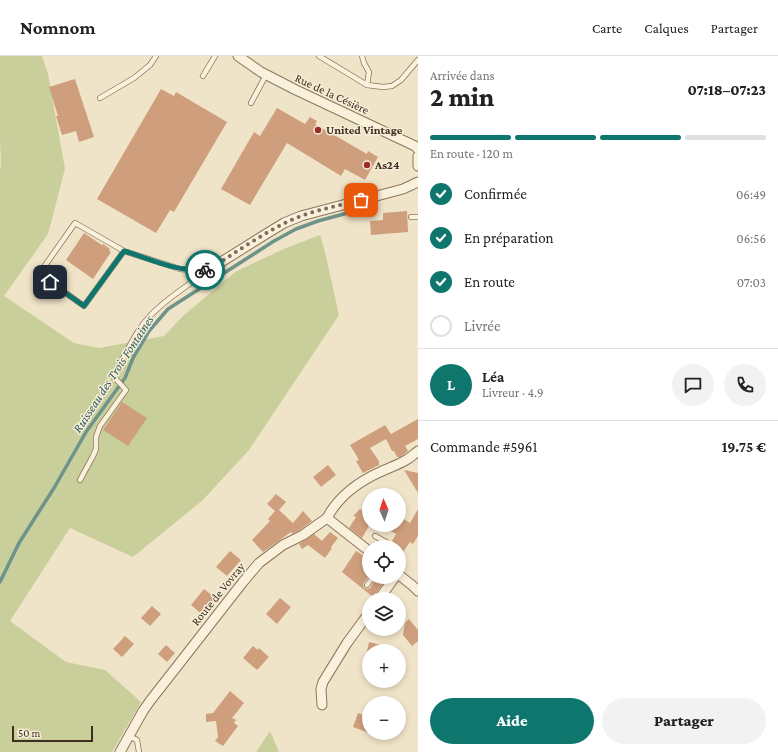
<!DOCTYPE html>
<html lang="fr">
<meta charset="utf-8">
<style>
body{margin:0;font-family:"Crimson Pro",serif;background:#f2f2f2;color:#222;height:100vh;display:flex;flex-direction:column;font-size:15px;white-space:nowrap}
*{box-sizing:border-box;margin:0}
p{font-size:13px;color:#767676}
.icon{flex:none;width:22px;height:22px;fill:none;stroke:currentColor;stroke-width:2;stroke-linecap:round;stroke-linejoin:round}
.map{position:relative;flex:1;overflow:hidden}
.sheet{display:flex;flex-direction:column;background:#fff;width:360px}
.sheet>*{flex:none}
.needle{width:26px;rotate:357deg}
.tools{position:absolute;left:362px;top:432px;display:grid;gap:8px}
.tools a{display:grid;place-items:center;width:44px;height:44px;border-radius:50%;background:#fff;box-shadow:0 2px 6px #0003;font-size:20px}
.scale{position:absolute;left:12px;bottom:10px;width:81px;box-sizing:border-box;padding-left:4px;border:2px solid #3d2e20;border-top:0;font-size:11px;line-height:14px;white-space:nowrap;color:#3d2e20;-webkit-text-stroke:3px #f7eed8;paint-order:stroke}
.pin{position:absolute;display:grid;place-items:center;width:34px;height:34px;color:#fff;margin:-17px;border-radius:8px;box-shadow:0 2px 6px #0006}
.courier{position:absolute;display:grid;place-items:center;width:40px;height:40px;margin:-20px;border:3px solid #0f766e;border-radius:50%;background:#fff;color:#222;box-shadow:0 1px 5px #0007}
.summary em{font-style:normal;font-weight:800}
.summary div{display:flex;flex-direction:column-reverse}
.summary{display:flex;align-items:center;justify-content:space-between;height:68px;padding:0 12px}
h1{font-size:26px;font-weight:800;line-height:30px}
.bar{display:grid;grid-template-columns:repeat(4,1fr);gap:6px 4px;align-content:center;height:48px;padding:0 12px}
.bar i{height:5px;border-radius:3px;background:#e0e0e0}
.bar .current{background:#0f766e}
.bar p{grid-column:span 4}
.line{display:flex;align-items:center;gap:10px;padding:0 12px;border-top:1px solid #e0e0e0}
.line div{flex:1}
.round{display:grid;place-items:center;flex:none;width:42px;height:42px;border-radius:21px;background:#f2f2f2}
ol{padding:0 12px;list-style:none}
li{display:flex;align-items:center;gap:12px;height:44px}
li p{margin-inline-start:auto}
li .icon{padding:4px;border-radius:50%;background:#0f766e;color:#fff;stroke-width:4}
li:last-child{color:#767676}
li i{width:22px;height:22px;border:2px solid #e0e0e0;border-radius:50%}
.primary-button{display:flex;gap:8px;margin-top:auto;padding:8px 12px}
.primary-button a{flex:1;height:46px;border-radius:24px;background:#0f766e;color:#fff;font-size:16px;font-weight:800;line-height:46px;text-align:center}
.primary-button a+a{background:#f2f2f2;color:#222}
header{display:flex;align-items:center;gap:24px;box-sizing:border-box;height:56px;padding:0 20px;background:#fff;border-bottom:1px solid #e0e0e0}
header strong{font-size:19px}
nav{display:flex;gap:22px;margin-inline-start:auto;font-size:14px}
main{display:flex;flex:1;min-height:0}
.map>svg:first-child{display:block}
.green{fill:#c9cf9b}
.lines{fill:none;stroke-linecap:round;stroke-linejoin:round}
.stream{stroke:#6f938a;stroke-width:3.5}
.building{fill:#cf9f7d}
.service-casing{stroke:#8d765c;stroke-width:6}
.minor-casing{stroke:#8d765c;stroke-width:11}
.service{stroke:#faf1dc;stroke-width:4.5}
.minor{stroke:#faf1dc;stroke-width:9}
.done{stroke:#7c6e5b;stroke-width:4;stroke-dasharray:0 7.2}
.route{stroke:#0f766e;stroke-width:5}
.poi-dot{fill:#9e2a2b;stroke:#f7eed8;stroke-width:1.5}
.labels{text-anchor:middle;dominant-baseline:central;stroke-width:3;stroke-linejoin:round;paint-order:stroke}
.street-label{font-size:12px;fill:#3d2e20;stroke:#f7eed8}
.poi-label{font-size:12px;font-weight:bold;fill:#3d2e20;stroke:#f7eed8;text-anchor:start}
.water-label{font-size:13px;font-style:italic;fill:#2f5d5a;stroke:#f7eed8}
</style>
<header>
<strong>Nomnom</strong>
<nav><a>Carte</a><a>Calques</a><a>Partager</a></nav>
</header>
<main>
<div class="map">
<svg width="418" height="696" viewBox="0 0 418 696">
<rect width="100%" height="100%" fill="#f0e4c8"/>
<!-- green -->
<g class="green">
<polygon points="0,0 42,0 48,18 65,113 48,178 4,240 74,287 99,292 164,280 183,260 235,216 286,192 320,179 326,200 339,259 249,394 203,444 133,501 70,472 10,565 66,606 105,614 141,646 112,696 0,696 0,114 1,108 0,83"/>
<polygon points="270,675 279,696 256,696"/>
</g>
<g class="lines">
<!-- stream -->
<polyline class="stream" points="0,526 19,487 54,432 86,376 125,322 133,302 149,275 168,253 274,185 296,173 318,165 366,152"/>
</g>
<!-- building -->
<g class="building">
<polygon points="75,23 94,81 79,86 76,75 62,79 56,60 58,60 49,31"/>
<polygon points="161,33 174,40 176,36 227,66 174,156 170,154 156,177 97,143"/>
<polygon points="277,52 305,68 310,61 317,65 315,68 367,98 368,95 378,101 365,124 345,113 341,120 287,87 250,149 221,133 254,76 260,80"/>
<polygon points="407,155 408,176 371,179 370,165 383,164 383,157"/>
<polygon points="84,177 102,189 103,188 110,193 109,195 111,196 93,223 66,204"/>
<polygon points="122,346 147,362 128,390 103,374"/>
<polygon points="418,363 418,383 405,390 408,395 400,401 397,401 394,395 392,395 386,383 370,392 379,405 379,409 363,417 356,405 359,404 350,389 385,369 391,378"/>
<polygon points="328,409 336,419 321,431 313,421"/>
<polygon points="404,414 418,417 418,437"/>
<polygon points="276,438 286,446 279,454 293,467 303,455 312,465 300,474 292,478 291,476 263,496 252,484 270,465 268,463 275,455 267,448"/>
<polygon points="360,453 369,458 369,470 362,482 349,472 356,461 353,460"/>
<polygon points="418,453 418,480 413,488 410,486 399,502 399,491 397,491 392,485 396,478 381,469 399,469 399,460 410,467"/>
<polygon points="330,476 338,482 331,491 332,492 325,502 308,489 302,493 299,488 314,478 322,485"/>
<polygon points="230,495 241,504 227,520 216,511"/>
<polygon points="356,495 369,503 369,520 363,528 364,532 367,533 370,532 377,521 388,521 373,541 342,516"/>
<polygon points="204,533 217,543 204,560 191,549"/>
<polygon points="280,542 291,551 277,568 266,558"/>
<polygon points="152,550 161,558 150,570 141,562"/>
<polygon points="409,563 418,574 418,585 412,590 403,579 405,567"/>
<polygon points="125,580 134,588 122,601 113,593"/>
<polygon points="369,586 393,592 393,595 367,595"/>
<polygon points="166,589 175,597 167,606 158,598"/>
<polygon points="253,590 258,594 259,592 269,601 257,614 243,602"/>
<polygon points="230,635 244,647 232,662 236,664 234,667 238,670 223,690 215,685 218,681 216,665 206,666 206,658 213,657"/>
<polygon points="358,657 369,661 369,677 353,671"/>
</g>
<g class="lines">
<defs>
<g id="service">
<polyline points="319,0 367,29 383,31 392,30 401,24 418,4"/>
<polyline points="362,0 364,7 369,16 367,29"/>
<polyline points="203,20 215,0"/>
<polyline points="100,42 134,22 150,9 156,0"/>
<polyline points="251,47 266,19"/>
<polyline points="411,161 418,161"/>
<polyline points="124,195 84,250 39,218 75,167 124,195 180,213 190,214 210,213"/>
<path d="M80,424L93,400L96,393V381L100,370L126,334L114,321C122,305 129,289 139,274C154,250 186,231 209,214"/>
<polyline points="375,480 386,486 383,491"/>
<polyline points="367,529 373,521"/>
<polyline points="129,680 137,684 139,696"/>
</g>
<g id="minor">
<polyline points="238,0 261,16 296,34 415,90 418,93"/>
<polyline points="418,100 418,110"/>
<polyline points="210,213 266,178 284,167 301,160 403,133 418,126"/>
<path d="M327,462C338,441 358,426 380,416C388,412 398,409 406,404C410,402 414,398 418,395"/>
<polyline points="399,519 413,530 418,535"/>
<polyline points="379,543 395,521"/>
<polyline points="322,649 321,633 323,626 347,587 369,557"/>
<polyline points="120,696 143,655 150,645 243,526 259,507 283,489 303,479 327,462 369,495"/>
</g>
</defs>
<!-- service casing -->
<use href="#service" class="service-casing"/>
<!-- minor casing -->
<use href="#minor" class="minor-casing"/>
<!-- service -->
<use href="#service" class="service"/>
<!-- minor -->
<use href="#minor" class="minor"/>
</g>
<g class="lines">
<!-- done -->
<path class="done" d="M205,214L210,213C238,195 270,172 301,160C321,153 341,149 361,144"/>
<!-- route -->
<path class="route" d="M50,226L84,250L124,195C150,203 177,216 205,214"/>
</g>
<!-- markers -->
<g class="poi-dot">
<circle cx="318" cy="74" r="4"/>
<circle cx="367" cy="109" r="4"/>
</g>
<g class="labels">
<!-- street labels -->
<g class="street-label">
<text transform="translate(332 38) rotate(25)">Rue de la Césière</text>
<text transform="translate(218 538) rotate(-51)">Route de Vovray</text>
</g>
<!-- poi labels -->
<g class="poi-label">
<text x="326" y="74">United Vintage</text>
<text x="375" y="109">As24</text>
</g>
<!-- water labels -->
<g class="water-label">
<text transform="translate(113 318) rotate(-57)">Ruisseau des Trois Fontaines</text>
</g>
</g>
</svg>
<div class="tools">
<a><svg class="needle" viewBox="-14 -14 28 28"><path d="M0-13l5 13h-10z" fill="#e53935"/><path d="M0 13l5-13h-10z" fill="#767676"/></svg></a>
<a><svg class="icon" aria-label="locate" viewBox="0 0 24 24"><circle cx="12" cy="12" r="6"/><path d="M12 2v4M12 18v4M2 12h4M18 12h4"/></svg></a>
<a><svg class="icon" aria-label="layers" viewBox="0 0 24 24"><path d="M12 4l9 5-9 5-9-5zM3 14l9 5 9-5"/></svg></a>
<a>+</a>
<a>−</a>
</div>
<div class="scale">50 m</div>
<div class="pin" style="left:361px;top:144px;background:#ea580c"><svg class="icon" aria-label="bag" viewBox="0 0 24 24"><path d="M5 8h14l-1 12H6zM9 8a3 3 0 0 1 6 0"/></svg></div>
<div class="pin" style="left:50px;top:226px;background:#1f2937"><svg class="icon" aria-label="home" viewBox="0 0 24 24"><path d="M3 11l9-7 9 7M6 9v11h12V9"/></svg></div>
<div class="courier" style="left:205px;top:214px"><svg class="icon" aria-label="bike" viewBox="0 0 24 24"><circle cx="6" cy="16" r="4"/><circle cx="18" cy="16" r="4"/><path d="M6 16l4-8h5l3 8M10 8l3 8H6M13 5h3"/></svg></div>
</div>
<section class="sheet">
<div class="summary"><div><h1>2 min</h1><p>Arrivée dans</p></div><em>07:18–07:23</em></div>
<div class="bar"><i class="current"></i><i class="current"></i><i class="current"></i><i></i><p>En route · 120 m</p></div>
<ol>
<li><svg class="icon" aria-label="check" viewBox="0 0 24 24"><path d="M5 12l5 5 9-10"/></svg>Confirmée<p>06:49</p></li>
<li><svg class="icon" aria-label="check" viewBox="0 0 24 24"><path d="M5 12l5 5 9-10"/></svg>En préparation<p>06:56</p></li>
<li><svg class="icon" aria-label="check" viewBox="0 0 24 24"><path d="M5 12l5 5 9-10"/></svg>En route<p>07:03</p></li>
<li><i></i>Livrée</li>
</ol>
<div class="line" style="height:72px"><b class="round" style="background:#0f766e;color:#fff">L</b><div><b>Léa</b><p>Livreur · 4.9</p></div><a class="round"><svg class="icon" aria-label="chat" viewBox="0 0 24 24"><path d="M4 5h16v11H9l-5 4z"/></svg></a><a class="round"><svg class="icon" aria-label="phone" viewBox="0 0 24 24"><path d="M5 4h4l2 5-3 2q2 4 5 5l2-3 5 2v4C11 20 4 13 5 4z"/></svg></a></div>
<div class="line" style="height:52px"><div>Commande #5961</div><b>19.75 €</b></div>
<div class="primary-button"><a>Aide</a><a>Partager</a></div>
</section>
</main>
